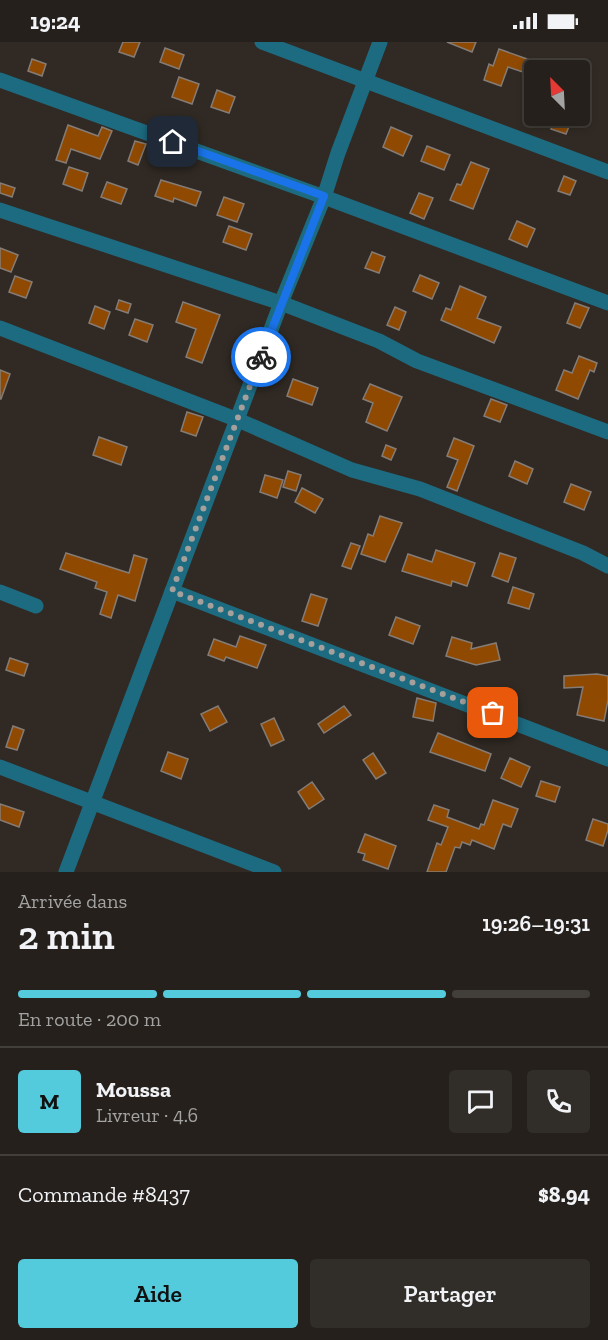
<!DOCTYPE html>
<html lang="fr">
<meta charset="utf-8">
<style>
body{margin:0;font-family:"Zilla Slab",serif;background:#312d28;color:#f1f3f6;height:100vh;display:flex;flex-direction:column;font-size:22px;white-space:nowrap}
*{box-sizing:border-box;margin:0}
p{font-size:20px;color:#a3a3a3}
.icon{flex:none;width:33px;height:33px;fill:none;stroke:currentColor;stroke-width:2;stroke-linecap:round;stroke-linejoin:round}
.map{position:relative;height:830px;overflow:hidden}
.drawer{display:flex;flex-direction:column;background:#25201b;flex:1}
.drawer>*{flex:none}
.needle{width:39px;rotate:336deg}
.tools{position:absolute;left:524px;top:18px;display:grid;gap:12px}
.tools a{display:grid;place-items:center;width:66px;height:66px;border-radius:6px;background:#25201b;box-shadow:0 3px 9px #0003,0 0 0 2px #423e3a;font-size:30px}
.pin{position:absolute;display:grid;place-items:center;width:51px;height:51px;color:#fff;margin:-26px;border-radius:12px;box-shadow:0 3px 9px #0006}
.courier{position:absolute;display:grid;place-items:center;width:60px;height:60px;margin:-30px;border:4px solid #1a73e8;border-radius:50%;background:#fff;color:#222;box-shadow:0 2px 8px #0007}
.summary em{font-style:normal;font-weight:600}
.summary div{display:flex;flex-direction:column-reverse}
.summary{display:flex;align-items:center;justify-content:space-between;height:102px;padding:0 18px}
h1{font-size:39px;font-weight:600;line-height:45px}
.bar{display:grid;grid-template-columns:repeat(4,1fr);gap:9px 6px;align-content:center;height:72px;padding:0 18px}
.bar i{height:8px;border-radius:4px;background:#423e3a}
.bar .current{background:#54cadd}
.bar p{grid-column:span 4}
.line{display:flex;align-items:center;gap:15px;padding:0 18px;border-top:2px solid #423e3a}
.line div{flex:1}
.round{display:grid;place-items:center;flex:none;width:63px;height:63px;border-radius:6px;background:#312d28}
.button{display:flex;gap:12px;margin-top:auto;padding:12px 18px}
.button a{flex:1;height:69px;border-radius:6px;background:#54cadd;color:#111;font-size:24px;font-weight:600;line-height:69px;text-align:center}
.button a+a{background:#312d28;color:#f1f3f6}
.status{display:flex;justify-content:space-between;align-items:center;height:42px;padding:0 30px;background:#25201b;direction:ltr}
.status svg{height:16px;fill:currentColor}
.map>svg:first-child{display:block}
.building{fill:#8f4900;stroke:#857c76;stroke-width:1.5}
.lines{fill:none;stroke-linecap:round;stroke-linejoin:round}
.minor{stroke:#1d6b81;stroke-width:15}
.done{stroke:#a5a09c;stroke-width:6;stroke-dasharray:0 10.8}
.route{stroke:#1a73e8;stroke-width:8}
</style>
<div class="status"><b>19:24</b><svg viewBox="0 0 49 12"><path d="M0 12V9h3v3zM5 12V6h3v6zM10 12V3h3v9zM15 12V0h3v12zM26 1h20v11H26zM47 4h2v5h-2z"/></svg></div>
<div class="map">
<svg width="608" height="830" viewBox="0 0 608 830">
<rect width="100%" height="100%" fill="#312a24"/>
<!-- building -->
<g class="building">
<polygon points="123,0 140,0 134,15 119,10"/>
<polygon points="447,0 476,0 472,10"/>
<polygon points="165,6 184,13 179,27 160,20"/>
<polygon points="499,7 530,18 526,31 508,25 501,44 484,38 489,22 493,24"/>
<polygon points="32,17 46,22 42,34 28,29"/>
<polygon points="179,35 199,42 192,62 172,55"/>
<polygon points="217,48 235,55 229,71 211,65"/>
<polygon points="556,74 573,74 566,92 551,87"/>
<polygon points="68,83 98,94 102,85 112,89 100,117 71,107 66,121 56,118"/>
<polygon points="391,85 412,94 403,114 383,105"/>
<polygon points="135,99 146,102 138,123 128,119"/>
<polygon points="427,104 450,113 444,128 421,119"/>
<polygon points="471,120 489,127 473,167 450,158 457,142 461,143"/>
<polygon points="69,125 88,131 82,149 63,142"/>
<polygon points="564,134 576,139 570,153 558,149"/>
<polygon points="161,138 201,150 196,164 174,156 173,160 155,154"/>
<polygon points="107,140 127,147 121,162 101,155"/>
<polygon points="0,141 15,146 12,155 0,151"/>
<polygon points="419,151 433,156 424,177 410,171"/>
<polygon points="224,155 244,162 237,180 217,173"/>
<polygon points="517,179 535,187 527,205 509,197"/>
<polygon points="229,184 252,192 246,208 223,200"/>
<polygon points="0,206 18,213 11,230 0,226"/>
<polygon points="372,210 385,215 379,231 365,226"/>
<polygon points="420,233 439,241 432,257 413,249"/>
<polygon points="15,234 32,240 26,256 9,250"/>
<polygon points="460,244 486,255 477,276 501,285 494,301 441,278 446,266 451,268"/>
<polygon points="119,258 131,262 128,271 116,267"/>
<polygon points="183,260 220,273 202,321 186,315 196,287 176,280"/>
<polygon points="575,261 589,266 580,286 567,281"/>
<polygon points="95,264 110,270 104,287 89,281"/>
<polygon points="395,265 406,270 399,288 387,283"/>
<polygon points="135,277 153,283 147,300 129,293"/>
<polygon points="579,314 597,321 594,330 590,328 578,357 556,348 564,328 572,331"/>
<polygon points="0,328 10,332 1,357 0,357"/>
<polygon points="293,337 318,346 312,363 287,354"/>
<polygon points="370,342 402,355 387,389 366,380 373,361 363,357"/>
<polygon points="491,357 507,363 500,380 484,374"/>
<polygon points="187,370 203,375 196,394 181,389"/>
<polygon points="99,395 127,405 121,423 93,413"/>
<polygon points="454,396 474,404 457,449 447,445 458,418 447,414"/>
<polygon points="386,403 396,407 391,418 382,414"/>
<polygon points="515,419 533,427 527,442 509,434"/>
<polygon points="288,429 301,433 296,449 283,445"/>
<polygon points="265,433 283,438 277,456 260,450"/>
<polygon points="571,442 591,450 584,468 564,460"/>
<polygon points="302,446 323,457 315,471 295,460"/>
<polygon points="380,474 402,481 385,520 361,512 368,492 373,494"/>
<polygon points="351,501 360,504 351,527 342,524"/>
<polygon points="436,508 475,521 467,544 452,539 451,544 402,529 408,512 432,520"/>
<polygon points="66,511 129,531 134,513 147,517 135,559 118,553 111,576 100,572 107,550 95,546 97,540 60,527"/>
<polygon points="500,511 516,516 508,540 492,534"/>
<polygon points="513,545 534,552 529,567 508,561"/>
<polygon points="311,552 327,557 318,584 302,579"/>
<polygon points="396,575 420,584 413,602 389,593"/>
<polygon points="240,594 266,603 257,626 226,615 224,619 208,613 214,597 236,605"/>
<polygon points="452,595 472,601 471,607 496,601 500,618 476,623 446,614"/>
<polygon points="10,616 28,622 24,634 6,628"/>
<polygon points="597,632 608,634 608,658 604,679 577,673 583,645 564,646 564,634"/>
<polygon points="417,656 436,661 433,679 413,675"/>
<polygon points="218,664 227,680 210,689 201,672"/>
<polygon points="344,664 351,673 324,691 318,682"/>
<polygon points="274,676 284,698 271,704 261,682"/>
<polygon points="13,684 24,688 17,708 6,705"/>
<polygon points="438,691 491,712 485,729 430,710"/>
<polygon points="168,710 188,717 181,737 161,729"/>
<polygon points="373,711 386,731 376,737 363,718"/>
<polygon points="510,716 530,725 521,745 501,736"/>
<polygon points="541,739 560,745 555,760 536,754"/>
<polygon points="312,740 324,757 309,767 298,750"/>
<polygon points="493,758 518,767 511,785 503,782 494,807 472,798 470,803 462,800 460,806 455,805 446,830 427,830 437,801 441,803 448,785 428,778 434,763 449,768 447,775 479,787 481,782 484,783"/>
<polygon points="0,762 24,770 19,785 0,778"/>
<polygon points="593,777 608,782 608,788 603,804 586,798"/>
<polygon points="365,792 396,804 388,827 363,818 365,812 358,810"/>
</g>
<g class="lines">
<!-- minor -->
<g class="minor">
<polyline points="262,0 608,130"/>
<polyline points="0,38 324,155 608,261"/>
<polyline points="0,168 281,261 379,299 417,319 608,390"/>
<polyline points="0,286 238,378 352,428 420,447 583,511 608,524"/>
<polyline points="172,549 608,717"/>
<polyline points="0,550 36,564"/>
<polyline points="0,725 274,830"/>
<polyline points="66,830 281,261 324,155 338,111 380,0"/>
</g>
</g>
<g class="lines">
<!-- done -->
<polyline class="done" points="261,315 172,549 493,671"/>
<!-- route -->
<polyline class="route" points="173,100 324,154 261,315"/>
</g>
</svg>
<div class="tools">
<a><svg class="needle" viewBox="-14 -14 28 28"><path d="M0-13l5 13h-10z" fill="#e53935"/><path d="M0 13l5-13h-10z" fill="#a3a3a3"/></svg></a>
</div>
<div class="pin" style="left:493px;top:671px;background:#ea580c"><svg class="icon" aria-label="bag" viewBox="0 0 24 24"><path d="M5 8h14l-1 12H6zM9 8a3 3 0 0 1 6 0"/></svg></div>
<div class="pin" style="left:173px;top:100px;background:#1f2937"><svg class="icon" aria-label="home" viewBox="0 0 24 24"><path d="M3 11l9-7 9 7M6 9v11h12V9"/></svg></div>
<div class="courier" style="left:261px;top:315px"><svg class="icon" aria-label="bike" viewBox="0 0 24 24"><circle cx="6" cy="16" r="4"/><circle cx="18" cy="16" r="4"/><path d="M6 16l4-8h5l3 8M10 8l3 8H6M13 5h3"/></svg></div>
</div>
<section class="drawer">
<div class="summary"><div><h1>2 min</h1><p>Arrivée dans</p></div><em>19:26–19:31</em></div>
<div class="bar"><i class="current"></i><i class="current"></i><i class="current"></i><i></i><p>En route · 200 m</p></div>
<div class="line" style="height:108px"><b class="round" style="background:#54cadd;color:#111">M</b><div><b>Moussa</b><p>Livreur · 4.6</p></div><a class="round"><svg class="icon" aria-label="chat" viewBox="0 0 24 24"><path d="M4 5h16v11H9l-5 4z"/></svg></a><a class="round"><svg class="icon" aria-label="phone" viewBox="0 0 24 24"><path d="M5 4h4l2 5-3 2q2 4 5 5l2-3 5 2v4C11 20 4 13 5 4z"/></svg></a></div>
<div class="line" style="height:78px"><div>Commande #8437</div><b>$8.94</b></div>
<div class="button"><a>Aide</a><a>Partager</a></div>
</section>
